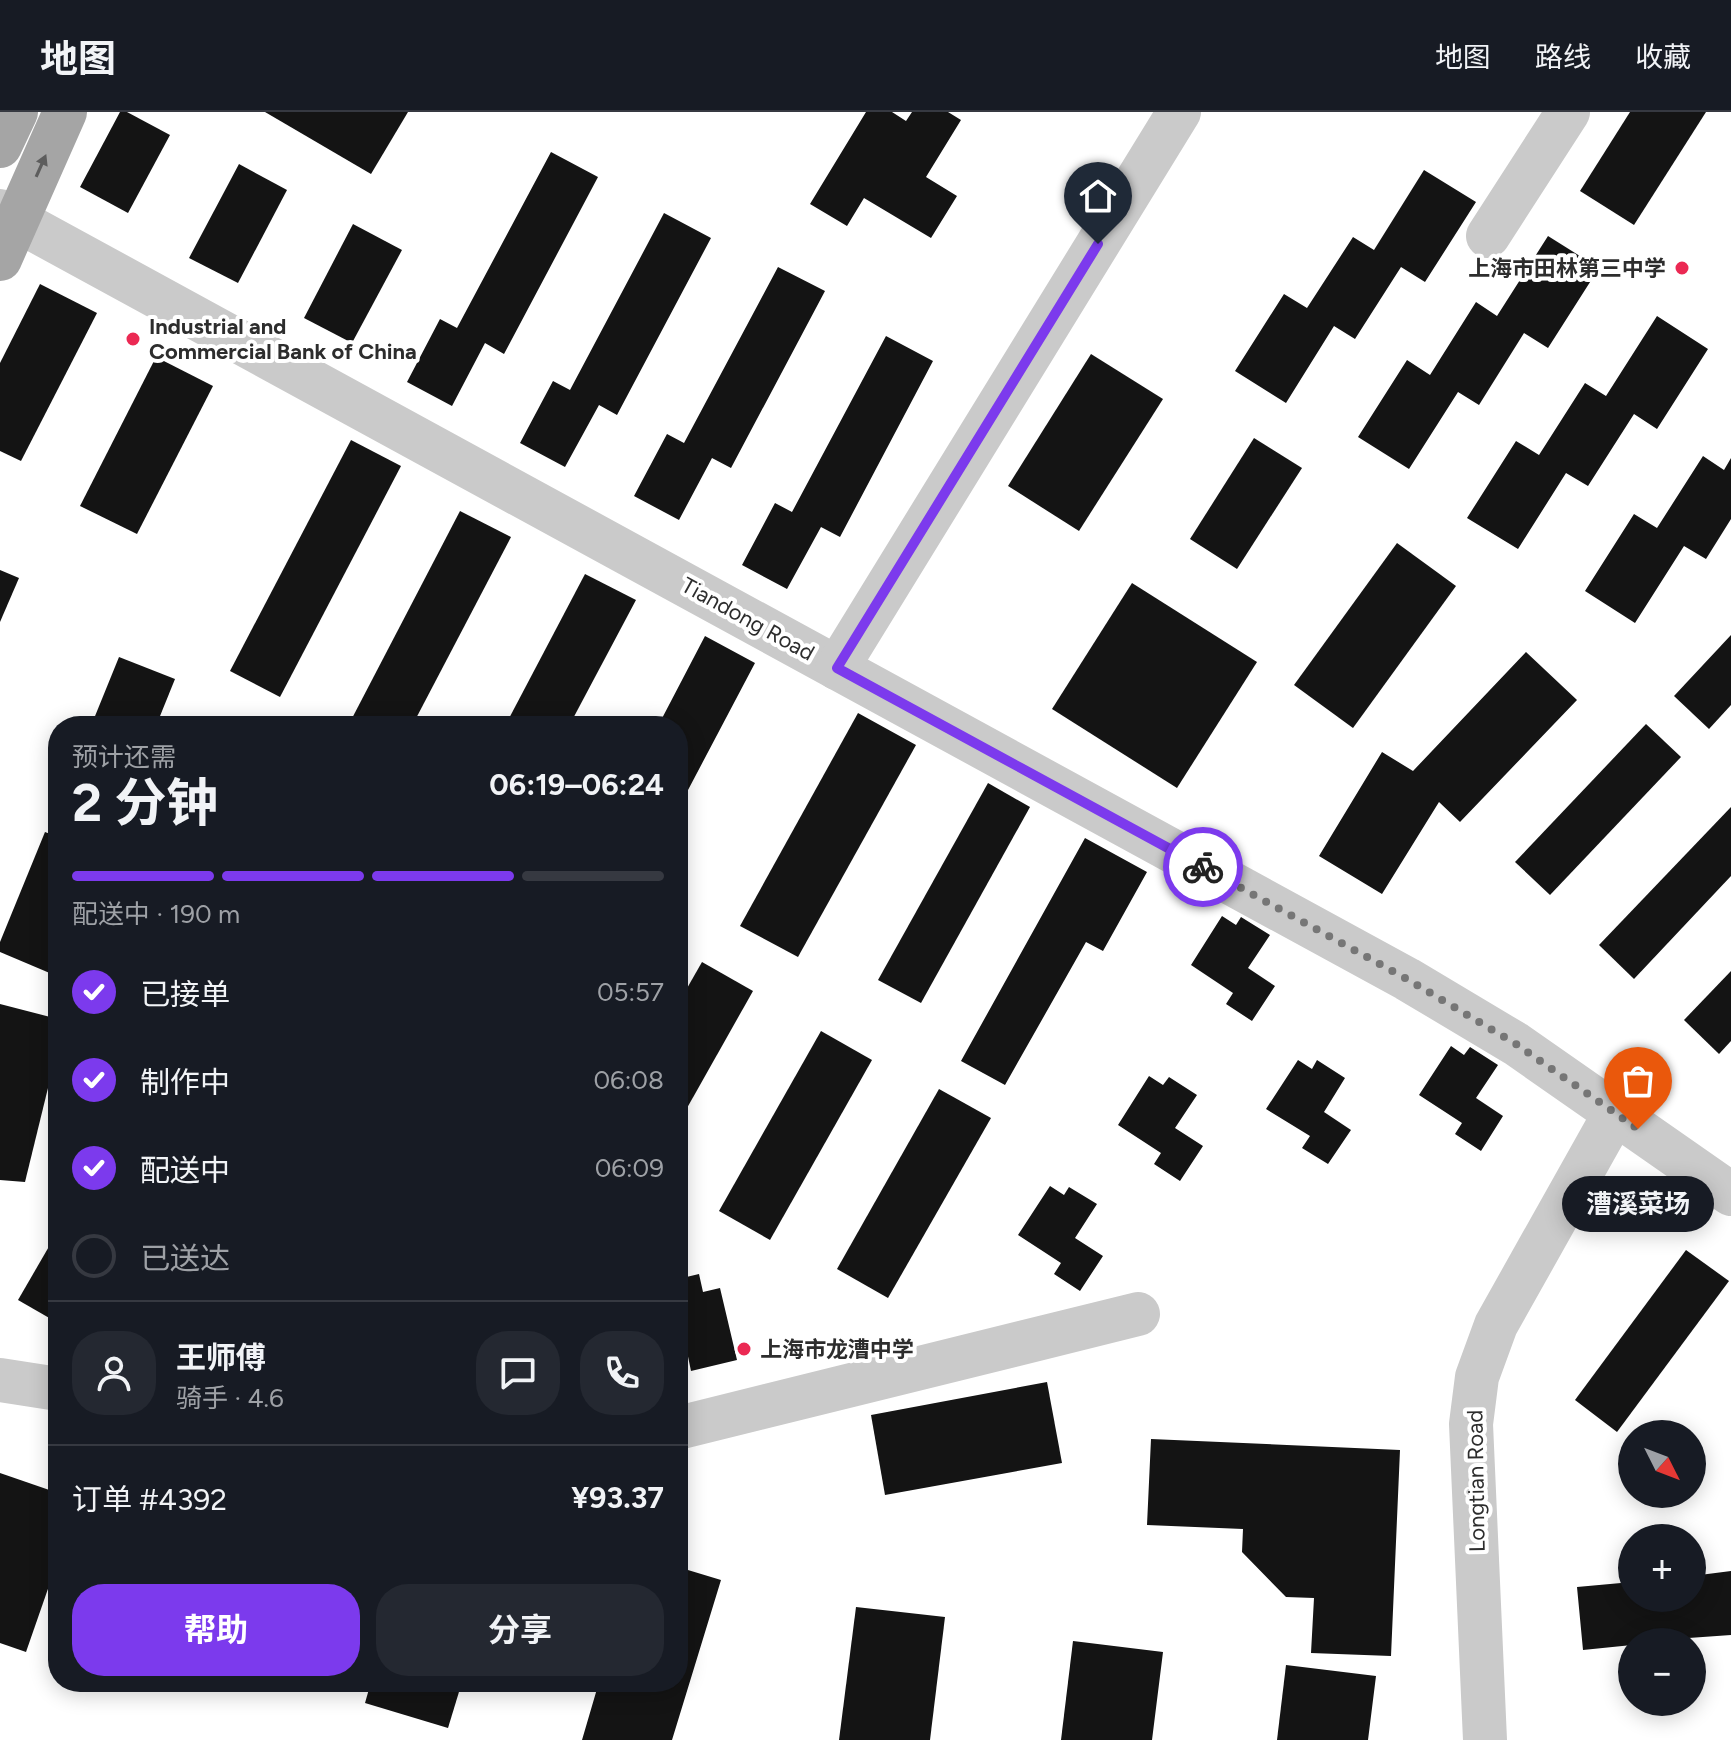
<!DOCTYPE html>
<html lang="zh">
<meta charset="utf-8">
<style>
body{margin:0;font-family:Figtree,"Noto Sans SC",sans-serif;background:#242831;color:#f1f3f6;height:100vh;display:flex;flex-direction:column;font-size:30px;white-space:nowrap}
*{box-sizing:border-box;margin:0}
p{font-size:26px;color:#9ea1a6}
.icon{flex:none;width:44px;height:44px;fill:none;stroke:currentColor;stroke-width:2;stroke-linecap:round;stroke-linejoin:round}
.map{position:relative;flex:1;overflow:hidden}
.drawer{position:absolute;left:48px;top:604px;width:640px;height:976px;display:flex;flex-direction:column;background:#171b24;border-radius:32px;box-shadow:0 4px 20px #0003}
.drawer>*{flex:none}
.needle{width:52px;rotate:132deg}
.buttons{position:absolute;left:1618px;top:1308px;display:grid;gap:16px}
.buttons a{display:grid;place-items:center;width:88px;height:88px;border-radius:50%;background:#171b24;box-shadow:0 4px 20px #0003;font-size:40px}
.pin{position:absolute;display:grid;place-items:center;width:68px;height:68px;color:#fff;margin:-82px -34px;border-radius:50% 50% 50% 0;rotate:-45deg;box-shadow:0 0 8px #0007}
.pin .icon{rotate:45deg}
.courier{position:absolute;display:grid;place-items:center;width:80px;height:80px;margin:-40px;border:6px solid #7c3aed;border-radius:50%;background:#fff;color:#222;box-shadow:0 2px 10px #0007}
.bubble{position:absolute;height:56px;border-radius:28px;background:#171b24;box-shadow:0 4px 20px #0003;font-size:26px;font-weight:700;line-height:56px;text-align:center}
.head em{font-style:normal;font-weight:700}
.head div{display:flex;flex-direction:column-reverse}
.head{display:flex;align-items:center;justify-content:space-between;height:136px;padding:0 24px}
h1{font-size:52px;font-weight:700;line-height:60px}
.bar{display:grid;grid-template-columns:repeat(4,1fr);gap:12px 8px;align-content:center;height:96px;padding:0 24px}
.bar i{height:10px;border-radius:6px;background:#363941}
.bar .active{background:#7c3aed}
.bar p{grid-column:span 4}
.line{display:flex;align-items:center;gap:20px;padding:0 24px;border-top:2px solid #363941}
.line div{flex:1}
.round{display:grid;place-items:center;flex:none;width:84px;height:84px;border-radius:32px;background:#242831}
ol{padding:0 24px;list-style:none}
li{display:flex;align-items:center;gap:24px;height:88px}
li p{margin-inline-start:auto}
li .icon{padding:8px;border-radius:50%;background:#7c3aed;color:#fff;stroke-width:4}
li:last-child{color:#9ea1a6}
li i{width:44px;height:44px;border:4px solid #363941;border-radius:50%}
.button{display:flex;gap:16px;margin-top:auto;padding:16px 24px}
.button a{flex:1;height:92px;border-radius:32px;background:#7c3aed;color:#fff;font-size:32px;font-weight:700;line-height:92px;text-align:center}
.button a+a{background:#242831;color:#f1f3f6}
header{display:flex;align-items:center;gap:48px;box-sizing:border-box;height:112px;padding:0 40px;background:#171b24;border-bottom:2px solid #363941}
header strong{font-size:38px}
nav{display:flex;gap:44px;margin-inline-start:auto;font-size:28px}
.map>svg:first-child{display:block}
.building{fill:#141414}
.lines{fill:none;stroke-linecap:round;stroke-linejoin:round}
.minor{stroke:#cacaca;stroke-width:44}
.major{stroke:#a5a5a5;stroke-width:44}
.oneway{fill:#5d5d5d}
.done{stroke:#767676;stroke-width:8;stroke-dasharray:0 14.4}
.route{stroke:#7c3aed;stroke-width:10}
.poi-dot{fill:#eb2953;stroke:#fff;stroke-width:3}
.labels{text-anchor:middle;dominant-baseline:central;stroke-width:8;stroke-linejoin:round;paint-order:stroke}
.poi-label{font-size:22px;font-weight:bold;fill:#2d2d2d;stroke:#fff;text-anchor:start}
.street-label{font-size:22px;fill:#2d2d2d;stroke:#fff}
</style>
<header>
<strong>地图</strong>
<nav><a>地图</a><a>路线</a><a>收藏</a></nav>
</header>
<div class="map">
<svg width="1731" height="1628" viewBox="0 0 1731 1628">
<rect width="100%" height="100%" fill="#fff"/>
<!-- building -->
<g class="building">
<polygon points="120,0 127,0 170,23 128,101 80,75"/>
<polygon points="265,0 408,0 371,62"/>
<polygon points="866,0 892,0 906,9 912,0 948,0 961,8 926,65 957,84 931,126 864,86 847,114 810,92"/>
<polygon points="1630,0 1706,0 1634,113 1580,79"/>
<polygon points="551,40 598,65 504,242 485,231 452,294 407,270 440,207 457,216"/>
<polygon points="239,52 287,78 238,171 189,146"/>
<polygon points="1424,58 1476,90 1425,170 1401,155 1355,227 1334,214 1286,291 1235,259 1284,182 1307,196 1353,125 1374,138"/>
<polygon points="664,101 711,126 617,303 599,293 565,355 520,331 553,269 570,278"/>
<polygon points="353,112 402,138 352,231 304,206"/>
<polygon points="1548,124 1599,156 1548,236 1524,221 1479,293 1458,280 1409,357 1358,325 1407,248 1430,263 1476,190 1497,204"/>
<polygon points="778,155 825,179 731,356 712,346 679,408 634,384 667,322 684,331"/>
<polygon points="40,172 97,201 21,349 0,339 0,251"/>
<polygon points="1657,204 1708,237 1657,317 1634,302 1588,374 1566,361 1518,437 1467,406 1516,329 1539,343 1585,271 1606,284"/>
<polygon points="886,224 933,249 840,425 821,415 787,477 742,453 775,391 792,400"/>
<polygon points="1091,242 1163,287 1079,419 1008,374"/>
<polygon points="156,245 213,274 137,422 80,394"/>
<polygon points="1254,326 1302,356 1237,457 1190,427"/>
<polygon points="351,328 401,354 280,585 230,559"/>
<polygon points="1703,344 1724,358 1731,346 1731,407 1706,447 1684,434 1635,511 1585,479 1634,402 1657,416"/>
<polygon points="460,399 511,425 412,614 348,614"/>
<polygon points="1397,431 1456,474 1353,616 1294,573"/>
<polygon points="0,458 19,466 0,510"/>
<polygon points="585,462 636,488 569,614 505,614"/>
<polygon points="1132,471 1257,550 1177,676 1052,597"/>
<polygon points="1731,523 1731,593 1709,617 1674,584"/>
<polygon points="705,524 755,551 678,697 678,614 658,614"/>
<polygon points="1526,540 1577,588 1460,710 1439,690 1382,782 1319,744 1382,640 1413,659"/>
<polygon points="119,545 175,567 156,614 91,614"/>
<polygon points="858,601 916,633 798,845 740,814"/>
<polygon points="1646,612 1681,645 1550,783 1515,750"/>
<polygon points="988,671 1030,695 921,891 878,868"/>
<polygon points="1731,695 1731,764 1634,867 1599,833"/>
<polygon points="45,720 58,725 58,848 52,862 0,840 0,830"/>
<polygon points="1085,726 1147,760 1103,839 1086,830 1005,973 961,949"/>
<polygon points="1222,804 1236,813 1241,805 1270,823 1248,856 1275,874 1252,909 1226,892 1233,881 1191,853"/>
<polygon points="702,850 753,879 678,1012 678,892"/>
<polygon points="1731,859 1731,929 1719,942 1684,908"/>
<polygon points="0,892 58,907 58,935 25,1070 0,1068"/>
<polygon points="821,919 872,948 770,1128 719,1099"/>
<polygon points="1451,934 1464,943 1470,935 1498,953 1476,986 1503,1004 1481,1039 1455,1022 1462,1011 1419,983"/>
<polygon points="1298,948 1312,957 1317,948 1345,966 1324,1000 1351,1018 1328,1052 1302,1036 1310,1024 1266,997"/>
<polygon points="1149,964 1163,973 1169,965 1197,983 1175,1016 1203,1034 1180,1069 1154,1052 1161,1041 1118,1013"/>
<polygon points="939,977 991,1006 888,1186 837,1157"/>
<polygon points="1050,1074 1064,1083 1069,1075 1097,1092 1075,1126 1103,1144 1080,1179 1054,1162 1061,1151 1018,1123"/>
<polygon points="58,1119 58,1211 18,1188"/>
<polygon points="1686,1138 1729,1169 1617,1320 1575,1288"/>
<polygon points="699,1162 703,1180 720,1176 737,1248 691,1259 685,1230 678,1232 678,1167"/>
<polygon points="1047,1270 1062,1351 885,1383 871,1303"/>
<polygon points="1151,1327 1400,1338 1391,1544 1311,1541 1314,1486 1286,1485 1242,1440 1243,1417 1147,1413"/>
<polygon points="0,1361 58,1381 58,1448 26,1540 0,1531"/>
<polygon points="678,1455 721,1468 672,1628 582,1628 599,1570 678,1570"/>
<polygon points="1731,1459 1731,1523 1632,1530 1632,1533 1583,1538 1577,1475 1632,1470 1632,1486 1692,1486 1692,1464"/>
<polygon points="856,1495 945,1505 930,1628 839,1628"/>
<polygon points="1073,1529 1163,1540 1152,1628 1061,1628"/>
<polygon points="1286,1553 1376,1564 1368,1628 1277,1628"/>
<polygon points="371,1570 462,1570 448,1616 365,1591"/>
</g>
<g class="lines">
<!-- minor -->
<g class="minor">
<polyline points="0,99 1407,867 1516,932 1731,1082"/>
<polyline points="1488,124 1568,0"/>
<polyline points="837,556 1179,0"/>
<polyline points="0,1268 58,1277"/>
<polyline points="678,1316 1138,1202"/>
<polyline points="1485,1628 1471,1312 1477,1265 1496,1213 1615,1001"/>
</g>
<!-- major -->
<g class="major">
<polyline points="0,34 16,0"/>
<polyline points="0,147 65,0"/>
</g>
</g>
<!-- one-way arrows -->
<defs><path id="oneway-solid" d="M-6-.8H1V-3.2L6.5 0L1 3.2V.8H-6Z" transform="scale(2)"/></defs>
<use class="oneway" href="#oneway-solid" transform="translate(41 54) rotate(-66)"/>
<g class="lines">
<!-- done -->
<polyline class="done" points="1203,755 1407,867 1516,932 1638,1017"/>
<!-- route -->
<polyline class="route" points="1098,132 837,556 1203,755"/>
</g>
<!-- markers -->
<g class="poi-dot">
<circle cx="1682" cy="156" r="8"/>
<circle cx="133" cy="227" r="8"/>
<circle cx="744" cy="1237" r="8"/>
</g>
<g class="labels">
<!-- poi labels -->
<g class="poi-label">
<text x="1666" y="156" text-anchor="end">上海市田林第三中学</text>
<text x="149" y="214">Industrial and<tspan x="149" dy="25">Commercial Bank of China</tspan></text>
<text x="760" y="1237">上海市龙漕中学</text>
</g>
<!-- street labels -->
<g class="street-label">
<text transform="translate(748 507) rotate(29)">Tiandong Road</text>
<text transform="translate(1476 1369) rotate(-91)">Longtian Road</text>
</g>
</g>
</svg>
<div class="buttons">
<a><svg class="needle" viewBox="-14 -14 28 28"><path d="M0-13l5 13h-10z" fill="#e53935"/><path d="M0 13l5-13h-10z" fill="#9ea1a6"/></svg></a>
<a>+</a>
<a>−</a>
</div>
<div class="pin" style="left:1638px;top:1017px;background:#ea580c"><svg class="icon" aria-label="bag" viewBox="0 0 24 24"><path d="M5 8h14l-1 12H6zM9 8a3 3 0 0 1 6 0"/></svg></div>
<div class="pin" style="left:1098px;top:132px;background:#1f2937"><svg class="icon" aria-label="home" viewBox="0 0 24 24"><path d="M3 11l9-7 9 7M6 9v11h12V9"/></svg></div>
<div class="courier" style="left:1203px;top:755px"><svg class="icon" aria-label="bike" viewBox="0 0 24 24"><circle cx="6" cy="16" r="4"/><circle cx="18" cy="16" r="4"/><path d="M6 16l4-8h5l3 8M10 8l3 8H6M13 5h3"/></svg></div>
<div class="bubble" style="left:1562px;top:1064px;width:152px">漕溪菜场</div>
<section class="drawer">
<div class="head"><div><h1>2 分钟</h1><p>预计还需</p></div><em>06:19–06:24</em></div>
<div class="bar"><i class="active"></i><i class="active"></i><i class="active"></i><i></i><p>配送中 · 190 m</p></div>
<ol>
<li><svg class="icon" aria-label="check" viewBox="0 0 24 24"><path d="M5 12l5 5 9-10"/></svg>已接单<p>05:57</p></li>
<li><svg class="icon" aria-label="check" viewBox="0 0 24 24"><path d="M5 12l5 5 9-10"/></svg>制作中<p>06:08</p></li>
<li><svg class="icon" aria-label="check" viewBox="0 0 24 24"><path d="M5 12l5 5 9-10"/></svg>配送中<p>06:09</p></li>
<li><i></i>已送达</li>
</ol>
<div class="line" style="height:144px"><a class="round"><svg class="icon" aria-label="person" viewBox="0 0 24 24"><circle cx="12" cy="8" r="4"/><path d="M4 21q1-7 8-7t8 7"/></svg></a><div><b>王师傅</b><p>骑手 · 4.6</p></div><a class="round"><svg class="icon" aria-label="chat" viewBox="0 0 24 24"><path d="M4 5h16v11H9l-5 4z"/></svg></a><a class="round"><svg class="icon" aria-label="phone" viewBox="0 0 24 24"><path d="M5 4h4l2 5-3 2q2 4 5 5l2-3 5 2v4C11 20 4 13 5 4z"/></svg></a></div>
<div class="line" style="height:104px"><div>订单 #4392</div><b>¥93.37</b></div>
<div class="button"><a>帮助</a><a>分享</a></div>
</section>
</div>
